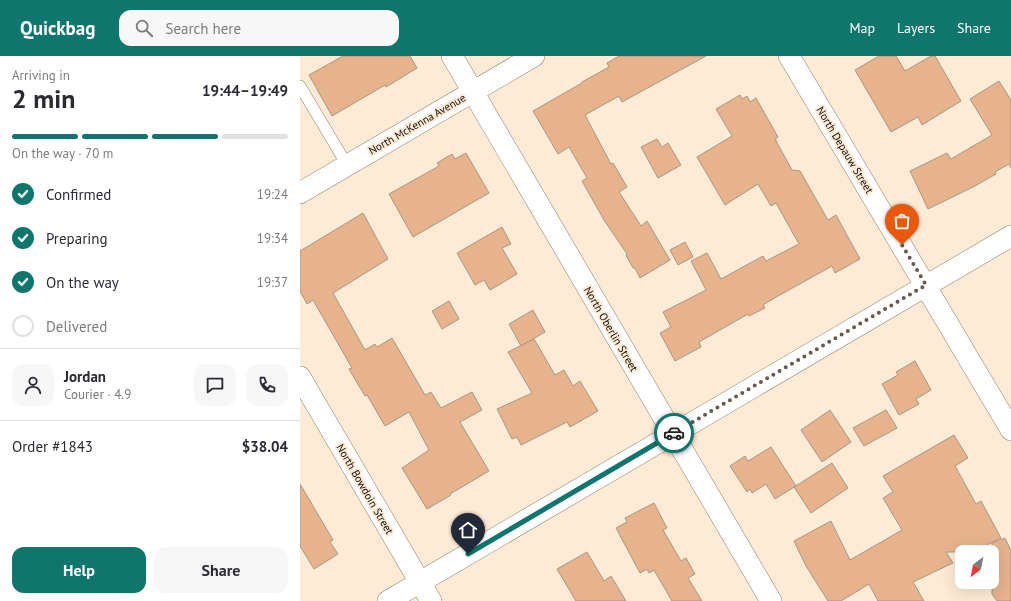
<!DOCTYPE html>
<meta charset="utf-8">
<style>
body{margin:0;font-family:"PT Sans",sans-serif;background:#f7f7f7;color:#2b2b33;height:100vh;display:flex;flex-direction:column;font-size:15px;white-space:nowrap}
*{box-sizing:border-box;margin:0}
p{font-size:13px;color:#7c7c81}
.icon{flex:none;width:22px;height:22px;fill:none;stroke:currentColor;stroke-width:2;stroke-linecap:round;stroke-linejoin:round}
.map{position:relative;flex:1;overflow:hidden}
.side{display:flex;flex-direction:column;background:#fff;width:300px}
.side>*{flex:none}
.needle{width:26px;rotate:212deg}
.tools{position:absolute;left:655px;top:489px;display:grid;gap:8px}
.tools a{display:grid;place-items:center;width:44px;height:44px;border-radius:8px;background:#fff;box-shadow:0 4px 16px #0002;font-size:20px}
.pin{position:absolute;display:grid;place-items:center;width:34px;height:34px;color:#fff;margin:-41px -17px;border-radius:50% 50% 50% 0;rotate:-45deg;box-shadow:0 0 4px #0007}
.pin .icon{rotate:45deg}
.courier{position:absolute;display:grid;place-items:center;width:40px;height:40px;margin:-20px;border:3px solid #0f766e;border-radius:50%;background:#fff;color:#222;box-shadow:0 1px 5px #0007}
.head em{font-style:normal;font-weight:700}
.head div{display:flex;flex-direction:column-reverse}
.head{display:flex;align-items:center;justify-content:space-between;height:68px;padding:0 12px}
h1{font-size:26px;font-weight:700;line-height:30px}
.bar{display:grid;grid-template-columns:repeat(4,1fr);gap:6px 4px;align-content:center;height:48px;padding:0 12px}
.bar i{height:5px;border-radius:3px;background:#e1e1e2}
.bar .current{background:#0f766e}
.bar p{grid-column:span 4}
.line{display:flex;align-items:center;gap:10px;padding:0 12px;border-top:1px solid #e1e1e2}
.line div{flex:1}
.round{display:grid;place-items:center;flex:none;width:42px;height:42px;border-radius:12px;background:#f7f7f7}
ol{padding:0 12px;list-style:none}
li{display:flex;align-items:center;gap:12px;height:44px}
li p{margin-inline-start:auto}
li .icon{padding:4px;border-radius:50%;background:#0f766e;color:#fff;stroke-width:4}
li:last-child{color:#7c7c81}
li i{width:22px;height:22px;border:2px solid #e1e1e2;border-radius:50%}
.cta{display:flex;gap:8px;margin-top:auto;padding:8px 12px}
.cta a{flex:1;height:46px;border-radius:12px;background:#0f766e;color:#fff;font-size:16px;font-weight:700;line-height:46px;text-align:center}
.cta a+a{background:#f7f7f7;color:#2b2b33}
header{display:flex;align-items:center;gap:24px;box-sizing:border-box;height:56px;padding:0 20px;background:#0f766e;color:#fff}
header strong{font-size:19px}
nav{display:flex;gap:22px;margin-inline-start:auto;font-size:14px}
.search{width:280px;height:36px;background:#f7f7f7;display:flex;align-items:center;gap:10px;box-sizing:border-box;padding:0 14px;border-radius:12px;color:#7c7c81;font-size:15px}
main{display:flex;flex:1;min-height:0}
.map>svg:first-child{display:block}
.building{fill:#e6b38d;stroke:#ab9686}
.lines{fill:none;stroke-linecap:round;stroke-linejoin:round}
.lane-casing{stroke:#90806d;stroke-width:12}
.street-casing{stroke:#90806d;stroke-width:22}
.lane{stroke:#fff;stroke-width:11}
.street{stroke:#fff;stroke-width:21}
.done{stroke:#655b4f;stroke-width:4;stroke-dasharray:0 7.2}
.route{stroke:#0f766e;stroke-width:5}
.labels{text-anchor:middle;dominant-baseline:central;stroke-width:4;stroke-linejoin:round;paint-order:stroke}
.street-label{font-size:11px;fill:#130e07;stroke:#fdebd6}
</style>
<header>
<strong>Quickbag</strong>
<div class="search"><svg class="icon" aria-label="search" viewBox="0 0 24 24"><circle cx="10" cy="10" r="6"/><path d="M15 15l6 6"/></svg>Search here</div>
<nav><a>Map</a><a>Layers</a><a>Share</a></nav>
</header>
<main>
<section class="side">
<div class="head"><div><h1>2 min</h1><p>Arriving in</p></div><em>19:44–19:49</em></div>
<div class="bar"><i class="current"></i><i class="current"></i><i class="current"></i><i></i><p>On the way · 70 m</p></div>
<ol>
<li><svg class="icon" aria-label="check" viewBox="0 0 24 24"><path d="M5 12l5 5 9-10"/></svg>Confirmed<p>19:24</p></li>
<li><svg class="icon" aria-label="check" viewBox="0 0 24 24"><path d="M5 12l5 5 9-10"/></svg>Preparing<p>19:34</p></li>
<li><svg class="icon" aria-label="check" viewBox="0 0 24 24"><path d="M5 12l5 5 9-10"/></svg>On the way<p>19:37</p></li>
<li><i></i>Delivered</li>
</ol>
<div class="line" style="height:72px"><a class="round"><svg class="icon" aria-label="person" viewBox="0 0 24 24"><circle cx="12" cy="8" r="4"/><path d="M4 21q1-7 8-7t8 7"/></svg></a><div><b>Jordan</b><p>Courier · 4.9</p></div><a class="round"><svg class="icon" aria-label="chat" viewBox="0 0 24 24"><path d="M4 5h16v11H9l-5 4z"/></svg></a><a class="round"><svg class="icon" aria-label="phone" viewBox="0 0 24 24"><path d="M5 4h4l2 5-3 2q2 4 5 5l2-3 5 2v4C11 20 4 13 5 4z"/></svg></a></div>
<div class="line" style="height:52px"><div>Order #1843</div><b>$38.04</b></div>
<div class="cta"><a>Help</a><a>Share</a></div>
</section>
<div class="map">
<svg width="711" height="545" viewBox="0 0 711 545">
<rect width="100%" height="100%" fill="#fdebd6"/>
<!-- building -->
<g class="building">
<polygon points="43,0 110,0 117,12 86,31 85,29 32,60 9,19"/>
<polygon points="319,0 406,0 322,46 319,40 285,59 311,108 313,107 327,131 319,136 341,170 347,165 370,204 340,222 335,212 333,212 326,199 327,198 304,164 282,125 287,122 269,91 258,98 233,55 282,27 282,26 309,11 307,7"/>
<polygon points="579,0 596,0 605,15 631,0 635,0 661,45 622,69 618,61 591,76 555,14"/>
<polygon points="699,25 711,44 711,112 709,108 695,116 696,118 673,131 628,153 610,115 647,97 651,103 692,79 670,43"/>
<polygon points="440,39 442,43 447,40 450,46 456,42 478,81 475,83 492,114 500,115 528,164 536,159 560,203 535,217 532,210 478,240 463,249 465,252 449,260 448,258 399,286 401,291 375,305 360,277 371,271 363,256 406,234 391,205 407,197 421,223 463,200 466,205 499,188 476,147 471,150 458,128 425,149 397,101 432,80 416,53"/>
<polygon points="357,83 362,91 368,87 381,109 358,122 341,91"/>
<polygon points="166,97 189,137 113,181 89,138 139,110 137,107 152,98 155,103"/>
<polygon points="63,157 88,203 33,237 65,294 75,288 77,291 92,282 125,339 131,336 141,352 172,336 182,354 160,366 189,415 150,438 151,439 127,453 102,412 129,394 109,356 85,370 67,339 65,340 49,313 52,312 13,244 7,248 0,235 0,195"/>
<polygon points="202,171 211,188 202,192 217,218 190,234 184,224 175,229 157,197"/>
<polygon points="385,186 393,201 378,209 370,194"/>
<polygon points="149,245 159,263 142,273 132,255"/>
<polygon points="233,254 245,276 221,290 209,268"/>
<polygon points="234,283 255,319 264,314 273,330 280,325 298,355 270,371 267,366 221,389 217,381 212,383 197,353 232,337 208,296"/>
<polygon points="615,305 631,334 616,343 619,348 599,359 582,328 598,319 596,316"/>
<polygon points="530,354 551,386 522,406 501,374"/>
<polygon points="586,354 597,372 564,390 553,372"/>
<polygon points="654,379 668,402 655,410 676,448 681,445 701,482 673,496 646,496 653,507 613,526 624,545 578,545 569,528 541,545 528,545 506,510 494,485 531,465 550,504 602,474 583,442 593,436 583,420"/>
<polygon points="471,391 496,430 475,443 466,428 452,437 450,433 447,436 430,410 445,400 448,405"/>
<polygon points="532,407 548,432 511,457 494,431"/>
<polygon points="0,428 33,484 30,486 38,498 14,513 0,490"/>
<polygon points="354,447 367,472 363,474 381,505 386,502 395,518 388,522 402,545 372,545 354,514 349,517 347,513 340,517 316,472 327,466 325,462"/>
<polygon points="705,482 711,495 711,545 697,545 692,538 692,487"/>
<polygon points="287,496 304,525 311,520 326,545 276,545 257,513"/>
</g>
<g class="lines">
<defs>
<polyline id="lane" points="0,30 47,109"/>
<g id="street">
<polyline points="152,0 471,545"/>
<polyline points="489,0 711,374"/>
<polyline points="0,137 234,0"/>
<polyline points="0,321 131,545"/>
<polyline points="88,545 711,180"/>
</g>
</defs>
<!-- lane casing -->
<use href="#lane" class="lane-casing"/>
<!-- street casing -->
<use href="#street" class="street-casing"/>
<!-- lane -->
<use href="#lane" class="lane"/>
<!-- street -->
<use href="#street" class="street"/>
</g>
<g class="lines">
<!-- done -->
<polyline class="done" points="374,377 626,229 602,189"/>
<!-- route -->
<polyline class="route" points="168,498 374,377"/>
</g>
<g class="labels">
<!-- street labels -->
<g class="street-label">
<text transform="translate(117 68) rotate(-30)">North McKenna Avenue</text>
<text transform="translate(545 94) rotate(59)">North Depauw Street</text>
<text transform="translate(311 273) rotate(60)">North Oberlin Street</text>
<text transform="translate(65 433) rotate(60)">North Bowdoin Street</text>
</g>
</g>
</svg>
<div class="tools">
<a><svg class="needle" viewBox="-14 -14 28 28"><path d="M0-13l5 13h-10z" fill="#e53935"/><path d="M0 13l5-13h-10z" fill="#7c7c81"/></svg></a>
</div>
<div class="pin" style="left:602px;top:189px;background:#ea580c"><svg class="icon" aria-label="bag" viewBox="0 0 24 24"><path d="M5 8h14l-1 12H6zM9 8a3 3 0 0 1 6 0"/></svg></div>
<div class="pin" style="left:168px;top:498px;background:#1f2937"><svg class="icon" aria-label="home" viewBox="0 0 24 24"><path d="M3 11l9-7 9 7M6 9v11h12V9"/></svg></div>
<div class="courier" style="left:374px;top:377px"><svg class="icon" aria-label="car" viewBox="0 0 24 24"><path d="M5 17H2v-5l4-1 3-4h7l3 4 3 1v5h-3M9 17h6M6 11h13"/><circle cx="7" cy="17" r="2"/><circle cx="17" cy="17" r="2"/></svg></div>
</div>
</main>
